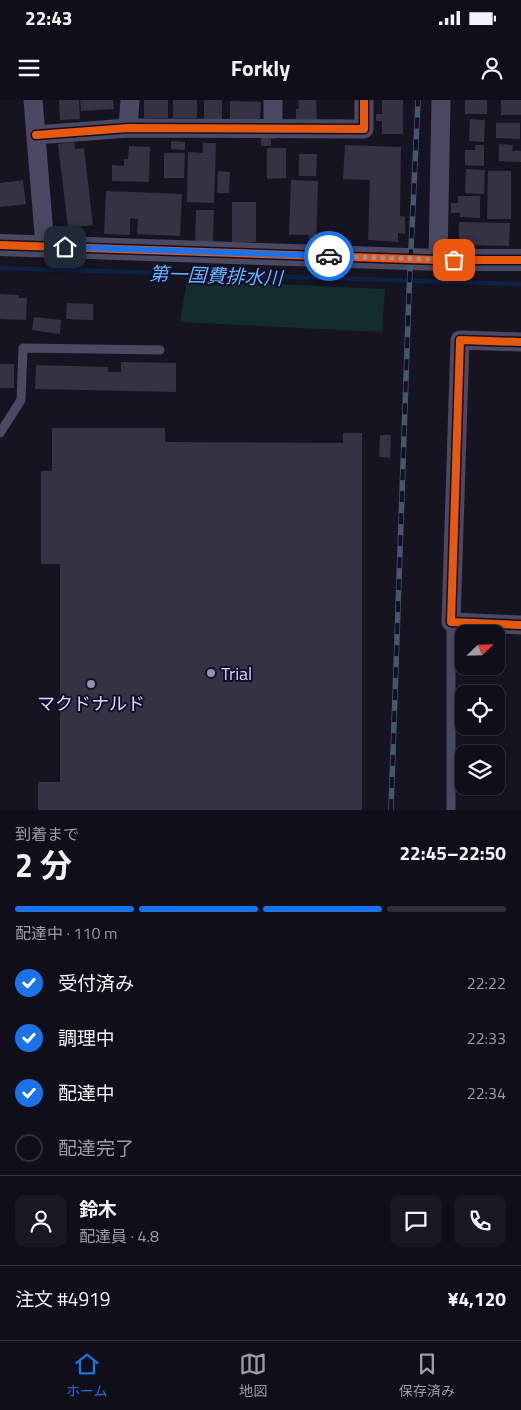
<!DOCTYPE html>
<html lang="ja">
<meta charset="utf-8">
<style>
body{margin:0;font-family:"Titillium Web","Noto Sans JP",sans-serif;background:#191822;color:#f1f3f6;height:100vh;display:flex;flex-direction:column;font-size:19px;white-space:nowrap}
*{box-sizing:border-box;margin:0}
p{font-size:16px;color:#9c9ca2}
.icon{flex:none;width:28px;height:28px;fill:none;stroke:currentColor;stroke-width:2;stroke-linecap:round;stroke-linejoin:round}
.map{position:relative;height:710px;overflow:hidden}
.sheet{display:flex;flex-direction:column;background:#100f19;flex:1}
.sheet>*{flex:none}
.needle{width:32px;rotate:67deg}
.fabs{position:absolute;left:455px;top:525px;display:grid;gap:10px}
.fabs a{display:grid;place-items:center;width:50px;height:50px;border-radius:10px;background:#100f19;box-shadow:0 2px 8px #0003,0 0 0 1px #302f38;font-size:25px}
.pin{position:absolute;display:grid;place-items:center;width:42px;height:42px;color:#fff;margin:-21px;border-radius:10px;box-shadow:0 2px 8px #0006}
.courier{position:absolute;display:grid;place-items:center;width:50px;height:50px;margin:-25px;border:4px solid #1a73e8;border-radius:50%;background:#fff;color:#222;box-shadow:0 1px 6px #0007}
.overview em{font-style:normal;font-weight:700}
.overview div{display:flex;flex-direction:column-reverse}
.overview{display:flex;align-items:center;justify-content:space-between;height:85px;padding:0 15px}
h1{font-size:32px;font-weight:700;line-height:38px}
.bar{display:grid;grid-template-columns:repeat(4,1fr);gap:8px 5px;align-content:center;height:60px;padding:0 15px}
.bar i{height:6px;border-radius:4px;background:#302f38}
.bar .on{background:#1a73e8}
.bar p{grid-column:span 4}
.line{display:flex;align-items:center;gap:12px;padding:0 15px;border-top:1px solid #302f38}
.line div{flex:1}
.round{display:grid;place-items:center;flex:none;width:52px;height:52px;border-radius:10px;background:#191822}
ol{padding:0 15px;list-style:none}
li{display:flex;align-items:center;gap:15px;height:55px}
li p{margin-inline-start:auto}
li .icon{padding:5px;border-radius:50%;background:#1a73e8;color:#fff;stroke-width:4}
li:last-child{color:#9c9ca2}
li i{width:28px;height:28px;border:2px solid #302f38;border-radius:50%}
.status{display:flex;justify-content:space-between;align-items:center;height:35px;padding:0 25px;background:#100f19;direction:ltr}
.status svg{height:14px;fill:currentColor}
header{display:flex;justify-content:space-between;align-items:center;height:65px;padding:0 15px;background:#100f19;font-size:22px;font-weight:700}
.dock{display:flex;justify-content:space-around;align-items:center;height:70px;border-top:1px solid #302f38;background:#100f19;font-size:14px;color:#9c9ca2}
.dock a{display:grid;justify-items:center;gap:2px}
.dock .on{color:#1a73e8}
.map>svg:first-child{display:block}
.green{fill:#132c2d}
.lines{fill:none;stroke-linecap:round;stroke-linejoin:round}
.stream{stroke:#0d2144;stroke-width:4.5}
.building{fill:#343243}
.service{stroke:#4a4962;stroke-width:9}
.minor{stroke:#4a4962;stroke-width:19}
.tertiary{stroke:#4a4962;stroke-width:22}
.rail-casing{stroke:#43596b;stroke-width:5.5}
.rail{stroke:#130f26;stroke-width:4;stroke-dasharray:11;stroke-linecap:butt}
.cycleway-casing{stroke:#130f26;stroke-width:11}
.cycleway{stroke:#e8590c;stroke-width:8}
.done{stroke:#9591b1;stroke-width:5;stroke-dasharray:0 9}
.route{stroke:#1a73e8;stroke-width:6}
.poi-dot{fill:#9591b1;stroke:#130f26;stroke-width:2}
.labels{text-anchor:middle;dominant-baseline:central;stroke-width:4;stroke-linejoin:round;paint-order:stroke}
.poi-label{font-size:18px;fill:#d9d4ff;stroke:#130f26;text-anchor:start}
.water-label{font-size:19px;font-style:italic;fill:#62b6ff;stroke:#130f26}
</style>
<div class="status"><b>22:43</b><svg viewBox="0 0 49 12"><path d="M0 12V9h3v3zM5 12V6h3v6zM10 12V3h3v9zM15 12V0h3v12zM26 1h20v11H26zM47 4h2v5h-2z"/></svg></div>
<header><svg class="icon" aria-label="menu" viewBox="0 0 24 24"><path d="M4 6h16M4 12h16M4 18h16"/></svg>Forkly<svg class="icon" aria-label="person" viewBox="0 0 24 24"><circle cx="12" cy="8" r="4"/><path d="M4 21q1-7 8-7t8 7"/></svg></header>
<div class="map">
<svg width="521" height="710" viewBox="0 0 521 710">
<rect width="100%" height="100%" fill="#161421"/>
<!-- green -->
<polygon class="green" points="187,180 385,189 382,232 180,222"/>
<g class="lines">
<!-- stream -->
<polyline class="stream" points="0,168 521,184"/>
</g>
<!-- building -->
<g class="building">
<polygon points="59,0 79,0 80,19 60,20"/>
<polygon points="80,0 113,0 114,9 81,11"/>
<rect x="144" y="0" width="24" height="18"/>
<rect x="173" y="0" width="24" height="18"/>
<polygon points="204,0 222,0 222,20 204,19"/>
<polygon points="298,0 316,0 317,21 296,21 296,9 299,9"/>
<polygon points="382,0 403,0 403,34 382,34 382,21 376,21 376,14 382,14"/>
<rect x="465" y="0" width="22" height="14"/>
<rect x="501" y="0" width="20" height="15"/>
<polygon points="230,1 261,2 260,21 230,20"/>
<polygon points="470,19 485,20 484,42 469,41"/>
<polygon points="496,23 520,23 520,39 496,38"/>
<rect x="261" y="38" width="10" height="8"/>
<polygon points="171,41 185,42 185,50 171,49"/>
<polygon points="74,42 75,49 84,48 93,125 68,128 58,44"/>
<polygon points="203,43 216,43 214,103 187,102 188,52 203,53"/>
<polygon points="499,44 513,45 512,51 521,51 521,62 499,61"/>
<polygon points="345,45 401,47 400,116 405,117 405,134 398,133 398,142 368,140 370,80 343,79"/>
<polygon points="475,45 484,45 484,66 465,65 465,50 475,50"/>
<polygon points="129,46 150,47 149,82 112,81 112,65 124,66 124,59 128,59"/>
<polygon points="267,48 286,48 286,78 267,79"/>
<polygon points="164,53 185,53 184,78 164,78"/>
<polygon points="299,54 317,54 316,76 299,76"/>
<polygon points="466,69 485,70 484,94 465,93"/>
<polygon points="218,71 230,72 229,93 217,93"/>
<polygon points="488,71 511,71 511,119 487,119"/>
<polygon points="23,80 26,104 0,107 0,83"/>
<polygon points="291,80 318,81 316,146 308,145 309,135 289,135"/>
<polygon points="106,91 182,94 180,136 137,134 138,119 130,118 130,135 104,134"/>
<polygon points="458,96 480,96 480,118 460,117 460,113 451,113 451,103 458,103"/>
<rect x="232" y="102" width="24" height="40"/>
<polygon points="196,110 214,110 213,142 195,142"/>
<polygon points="459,122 510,123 509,146 459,145"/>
<polygon points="0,194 19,195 19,198 27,198 26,220 0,219"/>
<polygon points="67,203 93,204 93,220 66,219"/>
<polygon points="34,217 61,220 60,234 32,230"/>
<polygon points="121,262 176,263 176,292 35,289 36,265 108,267 108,272 121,272"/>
<rect x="0" y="264" width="14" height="24"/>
<polygon points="52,328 165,328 165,342 343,343 343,333 362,333 362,710 38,710 38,682 60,682 60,464 41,464 41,371 52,371"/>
<polygon points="380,335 391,335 390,358 379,357"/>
</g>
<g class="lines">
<!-- service -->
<g class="service">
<polyline points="0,333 21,300 23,248 160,250"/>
<polyline points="451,710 451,522"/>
</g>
<!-- minor -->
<g class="minor">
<polyline points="33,0 45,146"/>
<polyline points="273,0 273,29"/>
<polyline points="128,28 130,0"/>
<polyline points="36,35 128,28 364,29 364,0"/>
<polyline points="438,160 441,0"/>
<polyline points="521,242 460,240 451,522 521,525"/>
</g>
<!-- tertiary -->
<polyline class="tertiary" points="0,145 438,160 521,160"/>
<defs>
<polyline id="rail" points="391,710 409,192 418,0"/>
</defs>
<!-- rail casing -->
<use href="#rail" class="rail-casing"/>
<!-- rail -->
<use href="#rail" class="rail"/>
<defs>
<g id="cycleway">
<polyline points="36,35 128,28 364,29 364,0"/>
<polyline points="0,145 438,160 521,160"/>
<polyline points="521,242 460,240 451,522 521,525"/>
</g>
</defs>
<!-- cycleway casing -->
<use href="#cycleway" class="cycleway-casing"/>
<!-- cycleway -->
<use href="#cycleway" class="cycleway"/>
</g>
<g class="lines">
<!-- done -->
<polyline class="done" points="329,156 454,160"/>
<!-- route -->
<polyline class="route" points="65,147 329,156"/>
</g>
<!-- markers -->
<g class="poi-dot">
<circle cx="211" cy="573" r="5"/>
<circle cx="91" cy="584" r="5"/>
</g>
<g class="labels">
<!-- poi labels -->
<g class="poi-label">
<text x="221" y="573">Trial</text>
<text x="91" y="603" text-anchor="middle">マクドナルド</text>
</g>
<!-- water labels -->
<g class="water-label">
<text transform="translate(216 175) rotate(2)">第一国費排水川</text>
</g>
</g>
</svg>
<div class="fabs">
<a><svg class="needle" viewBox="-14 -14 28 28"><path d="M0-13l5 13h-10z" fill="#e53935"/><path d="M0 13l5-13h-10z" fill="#9c9ca2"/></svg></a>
<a><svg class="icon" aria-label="locate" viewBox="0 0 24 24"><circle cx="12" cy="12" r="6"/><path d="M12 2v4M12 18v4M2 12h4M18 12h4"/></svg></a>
<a><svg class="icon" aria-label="layers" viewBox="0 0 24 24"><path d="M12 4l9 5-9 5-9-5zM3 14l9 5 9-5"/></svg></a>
</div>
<div class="pin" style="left:454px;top:160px;background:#ea580c"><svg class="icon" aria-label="bag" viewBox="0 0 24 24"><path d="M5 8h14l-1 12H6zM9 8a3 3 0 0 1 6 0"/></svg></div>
<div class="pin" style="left:65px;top:147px;background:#1f2937"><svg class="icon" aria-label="home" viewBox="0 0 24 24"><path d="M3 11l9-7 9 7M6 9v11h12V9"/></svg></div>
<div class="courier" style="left:329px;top:156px"><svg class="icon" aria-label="car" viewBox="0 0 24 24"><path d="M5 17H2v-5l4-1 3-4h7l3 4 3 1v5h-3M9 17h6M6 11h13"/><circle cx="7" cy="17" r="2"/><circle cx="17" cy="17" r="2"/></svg></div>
</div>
<section class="sheet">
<div class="overview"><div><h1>2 分</h1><p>到着まで</p></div><em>22:45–22:50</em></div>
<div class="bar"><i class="on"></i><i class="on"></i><i class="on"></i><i></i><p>配達中 · 110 m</p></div>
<ol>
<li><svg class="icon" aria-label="check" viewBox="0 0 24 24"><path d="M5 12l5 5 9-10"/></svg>受付済み<p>22:22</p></li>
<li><svg class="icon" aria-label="check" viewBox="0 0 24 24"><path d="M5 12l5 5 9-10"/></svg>調理中<p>22:33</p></li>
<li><svg class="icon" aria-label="check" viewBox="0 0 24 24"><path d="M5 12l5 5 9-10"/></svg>配達中<p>22:34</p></li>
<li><i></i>配達完了</li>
</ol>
<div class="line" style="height:90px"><a class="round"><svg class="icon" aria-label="person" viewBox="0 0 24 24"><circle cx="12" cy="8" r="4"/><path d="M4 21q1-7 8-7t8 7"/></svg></a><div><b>鈴木</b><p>配達員 · 4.8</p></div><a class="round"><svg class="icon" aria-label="chat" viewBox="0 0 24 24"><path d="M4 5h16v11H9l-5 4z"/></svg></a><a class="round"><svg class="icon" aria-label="phone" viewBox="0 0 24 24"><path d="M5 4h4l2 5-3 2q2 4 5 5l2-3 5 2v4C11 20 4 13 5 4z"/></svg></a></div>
<div class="line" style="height:65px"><div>注文 #4919</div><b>¥4,120</b></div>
</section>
<nav class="dock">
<a class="on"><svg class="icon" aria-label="home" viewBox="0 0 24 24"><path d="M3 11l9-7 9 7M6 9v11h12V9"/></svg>ホーム</a>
<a><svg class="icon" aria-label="map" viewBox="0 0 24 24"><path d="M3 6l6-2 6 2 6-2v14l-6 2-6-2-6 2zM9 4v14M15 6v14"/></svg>地図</a>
<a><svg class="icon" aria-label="saved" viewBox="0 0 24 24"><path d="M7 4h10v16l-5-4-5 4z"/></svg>保存済み</a>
</nav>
